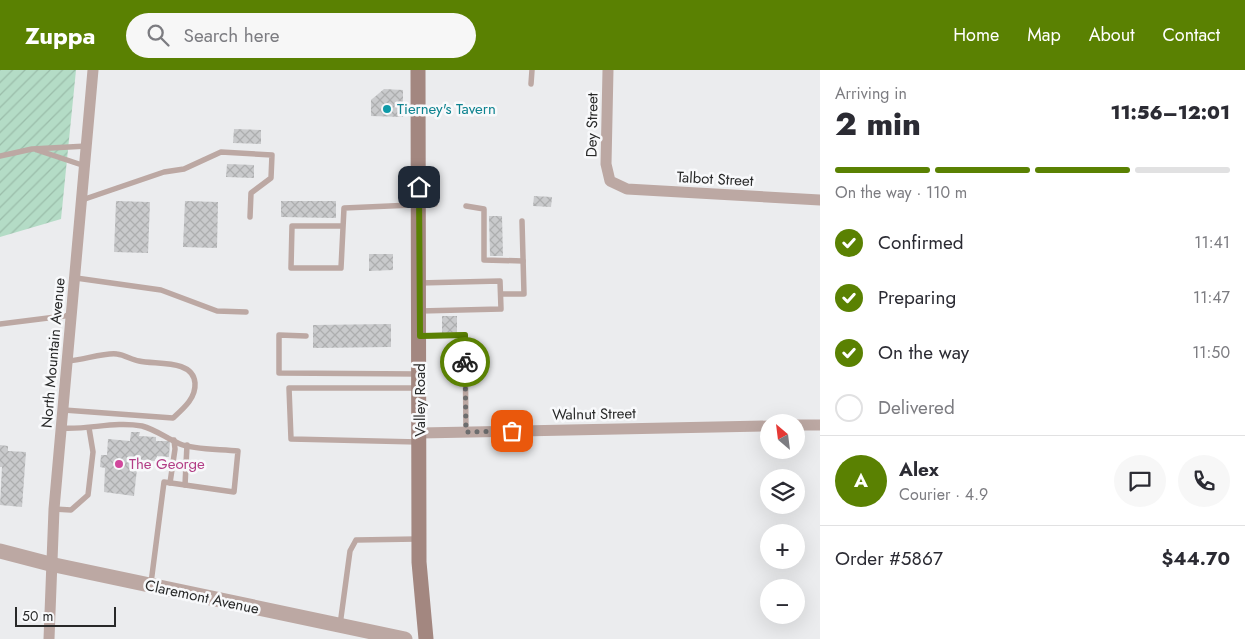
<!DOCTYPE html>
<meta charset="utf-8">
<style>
body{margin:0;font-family:Jost,sans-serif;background:#f7f7f7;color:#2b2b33;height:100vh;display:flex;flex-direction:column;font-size:19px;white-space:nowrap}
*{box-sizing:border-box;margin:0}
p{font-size:16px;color:#7c7c81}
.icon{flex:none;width:28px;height:28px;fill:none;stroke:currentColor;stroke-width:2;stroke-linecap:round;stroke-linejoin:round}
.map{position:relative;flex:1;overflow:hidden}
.drawer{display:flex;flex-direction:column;background:#fff;width:425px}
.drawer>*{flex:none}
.needle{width:32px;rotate:332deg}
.tools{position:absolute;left:760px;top:344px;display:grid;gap:10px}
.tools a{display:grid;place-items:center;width:45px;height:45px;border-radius:50%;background:#fff;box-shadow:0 5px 20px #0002;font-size:25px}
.scale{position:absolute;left:15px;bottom:12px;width:101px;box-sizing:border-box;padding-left:5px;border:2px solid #282929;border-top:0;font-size:14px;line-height:18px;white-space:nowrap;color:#282929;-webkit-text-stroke:4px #f8f9fb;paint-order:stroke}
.pin{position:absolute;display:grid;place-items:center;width:42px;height:42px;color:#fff;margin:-21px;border-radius:10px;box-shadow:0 2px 8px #0006}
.courier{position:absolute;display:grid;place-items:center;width:50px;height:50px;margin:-25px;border:4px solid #5a8102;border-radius:50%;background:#fff;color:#222;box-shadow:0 1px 6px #0007}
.overview em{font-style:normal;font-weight:800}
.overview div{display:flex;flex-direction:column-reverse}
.overview{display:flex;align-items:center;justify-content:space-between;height:85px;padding:0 15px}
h1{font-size:32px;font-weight:800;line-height:38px}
.bar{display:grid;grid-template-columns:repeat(4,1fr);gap:8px 5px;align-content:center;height:60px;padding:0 15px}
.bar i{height:6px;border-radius:4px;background:#e1e1e2}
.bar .active{background:#5a8102}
.bar p{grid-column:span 4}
.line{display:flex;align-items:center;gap:12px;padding:0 15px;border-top:1px solid #e1e1e2}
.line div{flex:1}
.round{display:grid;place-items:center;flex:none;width:52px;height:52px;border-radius:26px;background:#f7f7f7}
ol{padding:0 15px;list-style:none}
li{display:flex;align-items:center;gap:15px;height:55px}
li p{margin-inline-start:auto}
li .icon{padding:5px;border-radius:50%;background:#5a8102;color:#fff;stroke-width:4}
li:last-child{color:#7c7c81}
li i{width:28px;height:28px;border:2px solid #e1e1e2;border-radius:50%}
header{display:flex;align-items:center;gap:30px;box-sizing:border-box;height:70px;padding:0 25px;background:#5a8102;color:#fff}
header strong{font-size:24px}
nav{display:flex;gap:28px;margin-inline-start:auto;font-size:18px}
.search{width:350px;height:45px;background:#f7f7f7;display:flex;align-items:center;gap:12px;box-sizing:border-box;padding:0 18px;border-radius:28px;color:#7c7c81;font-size:19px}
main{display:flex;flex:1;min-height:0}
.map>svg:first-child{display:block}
.garden{fill:url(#garden-furrows)}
.building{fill:url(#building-cross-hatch)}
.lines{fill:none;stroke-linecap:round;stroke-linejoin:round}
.service{stroke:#bca8a3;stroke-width:5.5}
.minor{stroke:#bca8a3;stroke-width:11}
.tertiary{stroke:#bca8a3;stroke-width:15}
.secondary{stroke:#a38780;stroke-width:15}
.done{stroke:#6c6d6e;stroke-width:5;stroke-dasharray:0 9}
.route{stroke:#5a8102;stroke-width:6}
.culture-dot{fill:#0f9aa8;stroke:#f8f9fb;stroke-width:2}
.hotel-dot{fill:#d1479c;stroke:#f8f9fb;stroke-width:2}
.labels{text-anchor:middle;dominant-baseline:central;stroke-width:5;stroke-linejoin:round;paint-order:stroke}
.culture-label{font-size:15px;fill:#0d838f;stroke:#f8f9fb;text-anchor:start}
.street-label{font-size:15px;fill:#282929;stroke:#f8f9fb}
.hotel-label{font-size:15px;fill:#b23c85;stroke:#f8f9fb;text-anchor:start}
</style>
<header>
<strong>Zuppa</strong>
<div class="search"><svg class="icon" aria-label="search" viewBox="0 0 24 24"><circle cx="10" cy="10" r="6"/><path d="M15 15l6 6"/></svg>Search here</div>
<nav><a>Home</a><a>Map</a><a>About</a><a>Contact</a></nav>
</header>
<main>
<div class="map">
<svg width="820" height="569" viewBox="0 0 820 569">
<defs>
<pattern id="garden-furrows" width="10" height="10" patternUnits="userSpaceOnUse" patternTransform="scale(1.25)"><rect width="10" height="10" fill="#b4dcc6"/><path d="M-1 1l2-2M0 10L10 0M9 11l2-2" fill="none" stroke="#9bbdaa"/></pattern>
<pattern id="building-cross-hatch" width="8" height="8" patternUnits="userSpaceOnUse" patternTransform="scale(1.25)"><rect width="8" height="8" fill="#c9cacc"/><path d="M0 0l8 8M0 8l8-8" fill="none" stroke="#adaeaf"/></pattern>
</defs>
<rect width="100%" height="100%" fill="#ebecee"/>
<!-- garden -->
<polygon class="garden" points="0,0 76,0 61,149 0,167"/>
<!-- building -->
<g class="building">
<polygon points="384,19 403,20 403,47 371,46 371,30"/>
<polygon points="234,59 261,60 261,74 233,73"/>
<polygon points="227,94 254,95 254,108 226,107"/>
<polygon points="534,126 552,127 551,137 533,136"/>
<polygon points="116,131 150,132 148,183 114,182"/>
<polygon points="185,131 218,132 217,178 183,177"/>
<polygon points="281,131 336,131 336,148 281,147"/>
<polygon points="489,146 502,146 503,186 490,186"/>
<polygon points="369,184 393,184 393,200 369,201"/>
<rect x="442" y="246" width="15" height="19"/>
<polygon points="391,254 391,277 313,278 313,255"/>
<polygon points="131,362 140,362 139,366 156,367 156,371 170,371 169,387 157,386 155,391 138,390 134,426 104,422 105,398 100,397 101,385 107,385 108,369 130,371"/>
<polygon points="0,375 8,376 8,381 26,382 22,437 0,435 2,397 0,397"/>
</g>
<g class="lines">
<!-- service -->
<g class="service">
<polyline points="531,14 532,0"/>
<polyline points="37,80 85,96"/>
<polyline points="0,86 32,79 87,76"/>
<polyline points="82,130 164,102 184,99 221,82 272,85 271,108 251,123 250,147"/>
<polyline points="466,136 484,139 484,190 523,191"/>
<polyline points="343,156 292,156 291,198 341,198 344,138 435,134"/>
<polyline points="76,208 161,220 217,241 246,242"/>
<polyline points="419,213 500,211 501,239 420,241"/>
<polyline points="501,224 524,224 522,151"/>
<polyline points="0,254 72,245"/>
<polyline points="306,266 279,265 279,303 418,304"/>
<polyline points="420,266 465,265 466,362"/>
<polyline points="418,318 289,318 291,369 418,372"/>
<path d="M64,340L173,348C184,338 196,328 195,313C193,289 156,295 139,291C132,290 125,285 117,284C106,282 83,290 68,291"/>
<path d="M61,358C89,360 114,351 142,356C157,360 167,369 180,374C194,380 222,379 238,381L234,422L164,412L151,513"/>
<polyline points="170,413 175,379 174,370"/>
<polyline points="185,415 187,375"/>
<polyline points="54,439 71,440 88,425 93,382 89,358"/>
<polyline points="340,555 350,481 356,470 417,469"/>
</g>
<!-- minor -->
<g class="minor">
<polyline points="608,0 606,94 610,111 627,119 820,130"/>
<polyline points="796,355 820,355"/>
<polyline points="420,363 769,356"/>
<polyline points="49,569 54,439 93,0"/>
</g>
<!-- tertiary -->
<polyline class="tertiary" points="0,481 50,494 405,569"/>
<!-- secondary -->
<polyline class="secondary" points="418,0 419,492 426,569"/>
</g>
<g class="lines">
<!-- done -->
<polyline class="done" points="465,292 466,362 512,361"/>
<!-- route -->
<polyline class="route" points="419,117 420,266 465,265 465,292"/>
</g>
<!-- markers -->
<circle class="culture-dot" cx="387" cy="39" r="5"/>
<circle class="hotel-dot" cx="119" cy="394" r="5"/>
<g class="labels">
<!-- culture labels -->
<g class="culture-label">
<text x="397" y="39">Tierney's Tavern</text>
</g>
<!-- street labels -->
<g class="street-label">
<text transform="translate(592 55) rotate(-89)">Dey Street</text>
<text transform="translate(715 109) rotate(3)">Talbot Street</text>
<text transform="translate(53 283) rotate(-85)">North Mountain Avenue</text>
<text transform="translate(420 330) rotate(-90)">Valley Road</text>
<text transform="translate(594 344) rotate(-1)">Walnut Street</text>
<text transform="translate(202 527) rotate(12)">Claremont Avenue</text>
</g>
<!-- hotel labels -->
<g class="hotel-label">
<text x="129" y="394">The George</text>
</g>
</g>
</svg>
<div class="tools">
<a><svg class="needle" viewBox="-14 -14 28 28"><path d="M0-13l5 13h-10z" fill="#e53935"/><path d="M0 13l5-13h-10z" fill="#7c7c81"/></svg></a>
<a><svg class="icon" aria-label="layers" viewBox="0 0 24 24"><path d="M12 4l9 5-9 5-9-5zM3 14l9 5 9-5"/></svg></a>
<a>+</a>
<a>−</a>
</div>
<div class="scale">50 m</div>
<div class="pin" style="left:512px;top:361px;background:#ea580c"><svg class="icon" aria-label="bag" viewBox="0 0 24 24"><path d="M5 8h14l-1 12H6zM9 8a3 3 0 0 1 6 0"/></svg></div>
<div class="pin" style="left:419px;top:117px;background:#1f2937"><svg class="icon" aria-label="home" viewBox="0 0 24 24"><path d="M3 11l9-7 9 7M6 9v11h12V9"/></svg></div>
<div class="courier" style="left:465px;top:292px"><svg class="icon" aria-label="bike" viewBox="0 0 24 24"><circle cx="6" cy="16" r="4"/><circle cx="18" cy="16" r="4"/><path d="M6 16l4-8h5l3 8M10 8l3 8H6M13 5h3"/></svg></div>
</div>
<section class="drawer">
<div class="overview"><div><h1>2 min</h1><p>Arriving in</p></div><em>11:56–12:01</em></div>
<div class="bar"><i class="active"></i><i class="active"></i><i class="active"></i><i></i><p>On the way · 110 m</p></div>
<ol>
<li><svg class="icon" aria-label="check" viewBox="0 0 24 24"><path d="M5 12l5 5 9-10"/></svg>Confirmed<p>11:41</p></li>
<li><svg class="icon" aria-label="check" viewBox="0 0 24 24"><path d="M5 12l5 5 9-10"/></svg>Preparing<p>11:47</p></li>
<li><svg class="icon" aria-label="check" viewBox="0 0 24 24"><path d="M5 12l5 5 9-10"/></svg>On the way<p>11:50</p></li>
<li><i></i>Delivered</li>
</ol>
<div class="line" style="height:90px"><b class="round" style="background:#5a8102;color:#fff">A</b><div><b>Alex</b><p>Courier · 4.9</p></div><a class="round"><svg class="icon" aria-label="chat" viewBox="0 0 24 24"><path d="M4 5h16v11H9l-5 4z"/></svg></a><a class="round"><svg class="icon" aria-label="phone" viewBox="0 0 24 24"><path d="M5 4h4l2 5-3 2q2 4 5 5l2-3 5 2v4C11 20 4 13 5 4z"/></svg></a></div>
<div class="line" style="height:65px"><div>Order #5867</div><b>$44.70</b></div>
</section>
</main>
